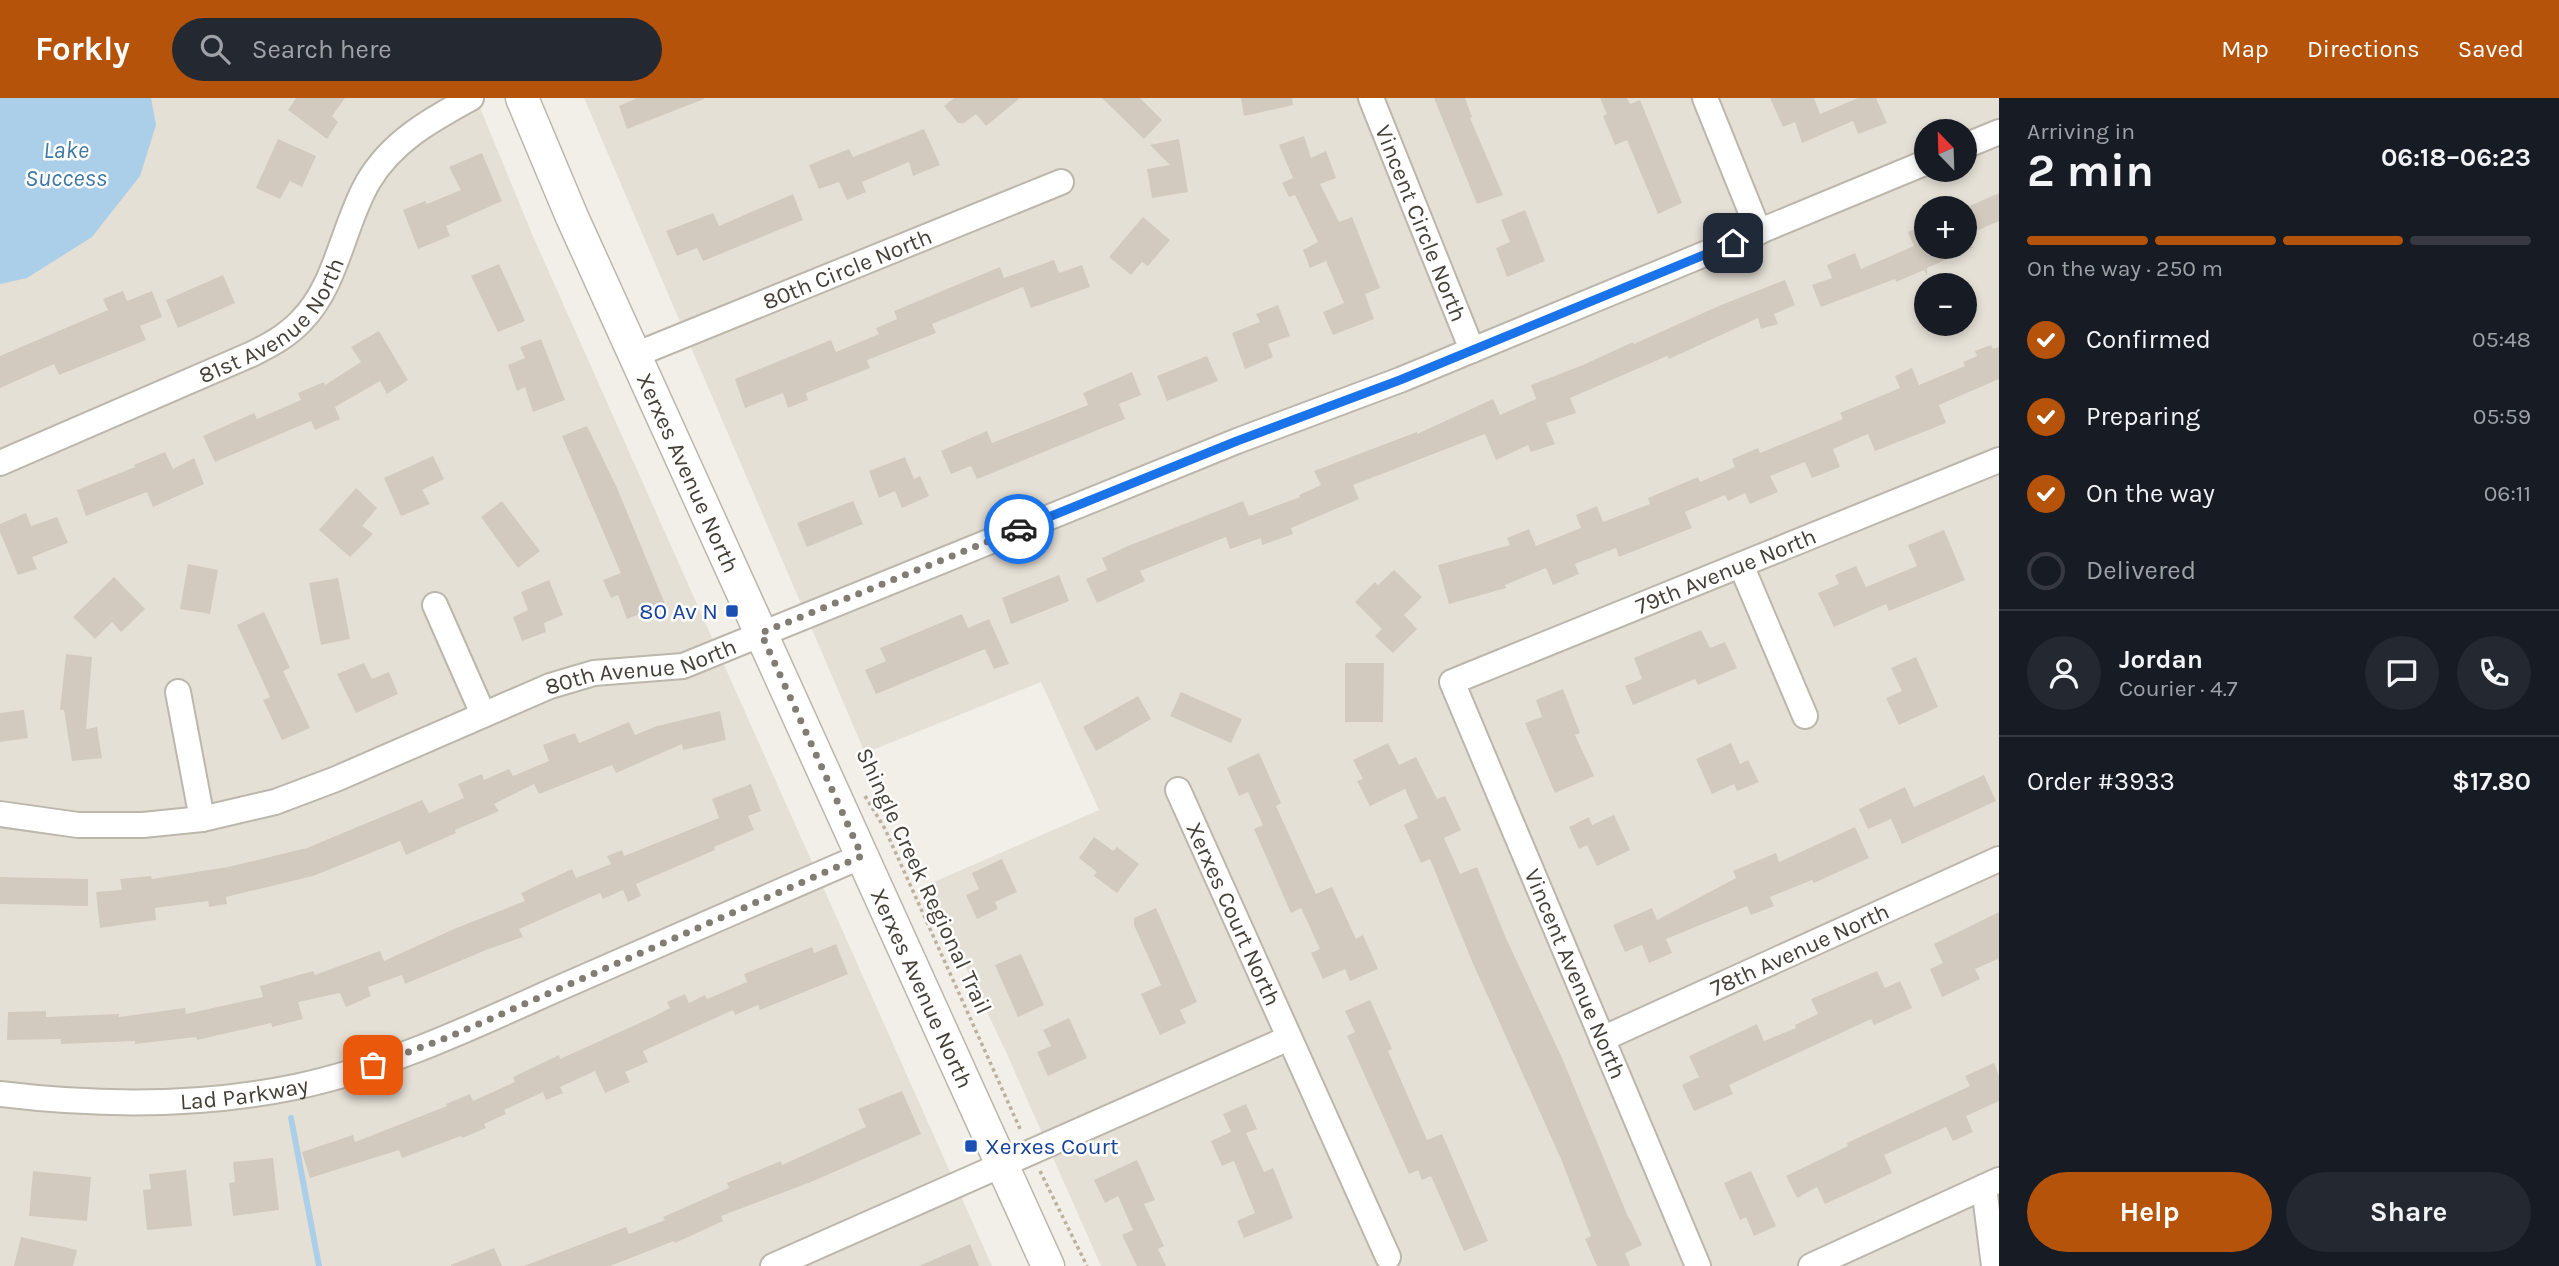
<!DOCTYPE html>
<meta charset="utf-8">
<style>
body{margin:0;font-family:Karla,sans-serif;background:#242831;color:#f1f3f6;height:100vh;display:flex;flex-direction:column;font-size:26px;white-space:nowrap}
*{box-sizing:border-box;margin:0}
p{font-size:23px;color:#9ea1a6}
.icon{flex:none;width:38px;height:38px;fill:none;stroke:currentColor;stroke-width:2;stroke-linecap:round;stroke-linejoin:round}
.map{position:relative;flex:1;overflow:hidden}
.drawer{display:flex;flex-direction:column;background:#171b24;width:560px}
.drawer>*{flex:none}
.needle{width:46px;rotate:337deg}
.buttons{position:absolute;left:1914px;top:21px;display:grid;gap:14px}
.buttons a{display:grid;place-items:center;width:63px;height:63px;border-radius:50%;background:#171b24;box-shadow:0 4px 10px #0003;font-size:35px}
.pin{position:absolute;display:grid;place-items:center;width:60px;height:60px;color:#fff;margin:-30px;border-radius:14px;box-shadow:0 4px 10px #0006}
.courier{position:absolute;display:grid;place-items:center;width:70px;height:70px;margin:-35px;border:5px solid #1a73e8;border-radius:50%;background:#fff;color:#222;box-shadow:0 2px 9px #0007}
.overview em{font-style:normal;font-weight:700}
.overview div{display:flex;flex-direction:column-reverse}
.overview{display:flex;align-items:center;justify-content:space-between;height:119px;padding:0 28px}
h1{font-size:46px;font-weight:700;line-height:52px}
.bar{display:grid;grid-template-columns:repeat(4,1fr);gap:10px 7px;align-content:center;height:84px;padding:0 28px}
.bar i{height:9px;border-radius:5px;background:#363941}
.bar .active{background:#b45309}
.bar p{grid-column:span 4}
.line{display:flex;align-items:center;gap:18px;padding:0 28px;border-top:2px solid #363941}
.line div{flex:1}
.round{display:grid;place-items:center;flex:none;width:74px;height:74px;border-radius:37px;background:#242831}
ol{padding:0 28px;list-style:none}
li{display:flex;align-items:center;gap:21px;height:77px}
li p{margin-inline-start:auto}
li .icon{padding:7px;border-radius:50%;background:#b45309;color:#fff;stroke-width:4}
li:last-child{color:#9ea1a6}
li i{width:38px;height:38px;border:4px solid #363941;border-radius:50%}
.cta{display:flex;gap:14px;margin-top:auto;padding:14px 28px}
.cta a{flex:1;height:80px;border-radius:42px;background:#b45309;color:#fff;font-size:28px;font-weight:700;line-height:80px;text-align:center}
.cta a+a{background:#242831;color:#f1f3f6}
header{display:flex;align-items:center;gap:42px;box-sizing:border-box;height:98px;padding:0 35px;background:#b45309;color:#fff}
header strong{font-size:33px}
nav{display:flex;gap:38px;margin-inline-start:auto;font-size:24px}
.search{width:490px;height:63px;background:#242831;display:flex;align-items:center;gap:18px;box-sizing:border-box;padding:0 24px;border-radius:38px;color:#9ea1a6;font-size:26px}
main{display:flex;flex:1;min-height:0}
.map>svg:first-child{display:block}
.residential{fill:#e5e0d6;fill-rule:evenodd}
.water{fill:#abcfe8}
.lines{fill:none;stroke-linecap:round;stroke-linejoin:round}
.stream{stroke:#abcfe8;stroke-width:6}
.building{fill:#d2cabe}
.minor-casing{stroke:#bcb6ab;stroke-width:28}
.tertiary-casing{stroke:#bcb6ab;stroke-width:35}
.path{stroke:#bcb19e;stroke-width:3.5;stroke-dasharray:3.5 3.5;stroke-linecap:butt}
.minor{stroke:#fff;stroke-width:24}
.tertiary{stroke:#fff;stroke-width:32}
.done{stroke:#817d75;stroke-width:7;stroke-dasharray:0 12.6}
.route{stroke:#1a73e8;stroke-width:9}
.transit-dot{fill:#1a4fb4;stroke:#fff;stroke-width:2.5}
.labels{text-anchor:middle;dominant-baseline:central;stroke-width:5;stroke-linejoin:round;paint-order:stroke}
.street-label{font-size:23px;fill:#443f37;stroke:#fff}
.transit-label{font-size:23px;fill:#164399;stroke:#fff;text-anchor:end}
.water-label{font-size:24px;font-style:italic;fill:#3d79a4;stroke:#fff}
</style>
<header>
<strong>Forkly</strong>
<div class="search"><svg class="icon" aria-label="search" viewBox="0 0 24 24"><circle cx="10" cy="10" r="6"/><path d="M15 15l6 6"/></svg>Search here</div>
<nav><a>Map</a><a>Directions</a><a>Saved</a></nav>
</header>
<main>
<div class="map">
<svg width="1999" height="1168" viewBox="0 0 1999 1168">
<rect width="100%" height="100%" fill="#f2efe8"/>
<!-- residential -->
<g class="residential">
<polygon points="0,0 476,0 532,136 992,1168 0,1168"/>
<path d="M584,0H1999V1168H1101L1006,954L927,787L1099,712L1041,584L865,655ZM1927,33H1965V72H1927ZM1927,110H1965V149H1927ZM1927,187H1965V226H1927Z"/>
</g>
<!-- water -->
<polygon class="water" points="0,0 151,0 156,27 140,78 92,139 27,180 0,186"/>
<g class="lines">
<!-- stream -->
<polyline class="stream" points="291,1020 319,1168"/>
</g>
<!-- building -->
<g class="building">
<polygon points="296,0 345,0 332,18 338,24 327,41 288,12"/>
<polygon points="637,0 704,0 704,1 627,31 619,8"/>
<polygon points="954,0 1020,0 986,28 976,16 964,25 958,25 944,8"/>
<polygon points="1102,0 1140,0 1162,22 1144,41"/>
<polygon points="1241,0 1292,0 1293,7 1244,18"/>
<polygon points="1434,0 1465,0 1472,19 1470,20 1503,97 1477,106"/>
<polygon points="1600,0 1627,0 1630,6 1640,2 1682,105 1658,116 1627,42 1615,47 1603,18 1607,16"/>
<polygon points="1770,0 1814,0 1820,16 1858,0 1876,0 1887,25 1858,36 1853,23 1802,45 1795,24 1783,29"/>
<polygon points="924,31 940,67 913,78 909,64 862,84 866,94 847,102 839,84 819,91 809,67 849,51 853,59"/>
<polygon points="1304,38 1311,60 1326,53 1336,80 1320,86 1339,124 1352,119 1380,190 1365,196 1374,221 1333,237 1323,214 1344,205 1326,163 1310,170 1303,152 1318,144 1295,97 1289,99 1282,85 1293,80 1279,47"/>
<polygon points="278,41 316,58 302,89 290,83 280,101 256,90"/>
<polygon points="1179,41 1188,94 1152,100 1147,71 1170,67 1150,47"/>
<polygon points="482,55 502,103 446,128 450,138 418,151 403,112 425,103 427,106 461,92 449,69"/>
<polygon points="1999,95 1999,123 1965,138 1965,110"/>
<polygon points="793,96 803,122 703,163 697,150 677,158 666,133 713,115 719,128"/>
<polygon points="1525,112 1545,163 1507,179 1496,150 1510,144 1501,122"/>
<polygon points="1143,119 1170,142 1148,168 1142,164 1131,177 1109,159"/>
<polygon points="1927,126 1927,149 1974,149 1927,170 1927,178 1924,172 1896,184 1895,181 1821,209 1812,187 1832,180 1827,167 1855,155 1861,171 1914,148 1908,134"/>
<polygon points="1054,162 1059,175 1082,167 1090,189 1031,210 1023,189 932,226 936,235 867,262 870,270 806,295 808,302 788,310 783,295 745,310 735,281 831,242 836,254 879,236 876,230 897,221 894,213 1000,169 1004,180"/>
<polygon points="499,166 525,223 498,234 471,178"/>
<polygon points="223,177 235,205 178,230 166,202"/>
<polygon points="1785,182 1795,207 1774,216 1778,226 1761,231 1758,220 1669,261 1667,258 1570,300 1576,315 1546,325 1555,346 1531,354 1528,347 1496,362 1485,336 1353,387 1359,401 1291,430 1293,436 1262,447 1261,440 1230,451 1226,439 1140,473 1145,483 1097,505 1086,481 1107,472 1102,460 1128,448 1243,403 1249,418 1300,399 1299,397 1321,387 1314,373 1417,334 1417,336 1493,301 1500,317 1536,301 1531,287 1583,267 1633,244 1634,246 1721,207"/>
<polygon points="123,193 127,203 152,193 162,219 140,228 146,242 59,277 54,266 0,290 0,258 108,212 103,201"/>
<polygon points="1278,207 1290,238 1268,246 1273,259 1245,271 1232,235 1260,224 1256,216"/>
<polygon points="379,233 408,282 387,296 380,283 335,309 340,321 315,332 311,323 215,364 203,338 254,315 257,321 301,302 298,295 324,284 325,287 361,264 351,249"/>
<polygon points="541,241 565,302 533,314 525,289 517,293 508,267 525,260 520,249"/>
<polygon points="1991,247 1993,251 1999,249 1999,281 1939,307 1946,325 1875,353 1868,336 1833,351 1840,369 1812,380 1805,364 1770,378 1778,394 1750,406 1745,395 1728,403 1725,397 1685,414 1692,430 1619,459 1616,450 1575,466 1579,476 1553,487 1546,470 1505,487 1506,490 1449,506 1438,467 1510,447 1507,440 1529,431 1536,448 1581,430 1576,417 1597,408 1603,424 1650,406 1648,400 1698,379 1700,384 1735,369 1732,361 1758,350 1760,355 1843,321 1840,315 1900,290 1895,278 1912,270 1919,287 1965,268 1963,264 1977,258 1975,253"/>
<polygon points="1207,258 1218,283 1167,303 1157,278"/>
<polygon points="1132,274 1141,297 1119,306 1125,321 977,381 971,368 951,376 941,353 987,333 992,345 1088,307 1083,295"/>
<polygon points="587,328 617,390 665,506 627,521 618,497 611,500 603,482 621,475 562,338"/>
<polygon points="165,354 173,371 194,360 204,386 153,409 147,394 86,418 77,392 135,369 134,367"/>
<polygon points="433,358 444,381 422,392 430,406 401,418 384,380"/>
<polygon points="905,359 914,381 920,378 929,398 902,410 895,393 879,400 869,373"/>
<polygon points="356,390 377,410 362,428 373,436 350,459 319,432"/>
<polygon points="502,403 540,453 518,470 481,419"/>
<polygon points="853,403 863,426 807,449 797,425"/>
<polygon points="26,415 31,428 57,419 68,445 32,459 37,471 18,477 0,434 0,426"/>
<polygon points="1944,432 1965,482 1889,513 1886,506 1834,529 1818,495 1839,486 1835,477 1856,468 1866,489 1917,468 1908,447"/>
<polygon points="188,466 218,472 210,516 180,511"/>
<polygon points="1394,472 1422,499 1404,517 1417,531 1393,555 1375,538 1382,531 1355,504 1375,484 1378,487"/>
<polygon points="1059,477 1069,503 1011,526 1002,500"/>
<polygon points="114,479 145,511 121,534 112,524 95,541 73,519"/>
<polygon points="338,480 350,541 321,547 309,485"/>
<polygon points="549,482 563,517 544,525 546,534 522,543 513,519 528,512 521,494"/>
<polygon points="264,514 290,570 283,573 310,630 282,642 263,602 270,599 237,527"/>
<polygon points="962,516 968,530 989,521 1009,566 994,571 985,551 876,596 865,572 886,563 880,550"/>
<polygon points="1701,532 1710,550 1725,544 1737,570 1698,587 1695,581 1633,607 1625,588 1642,581 1634,560"/>
<polygon points="66,556 92,559 86,631 97,629 102,660 72,663 64,612 60,612"/>
<polygon points="1916,559 1938,609 1899,627 1886,600 1902,593 1891,570"/>
<polygon points="364,565 372,581 389,574 398,596 356,615 337,576"/>
<polygon points="1345,565 1384,565 1383,624 1345,624"/>
<polygon points="1563,591 1580,635 1575,637 1594,678 1555,695 1525,625 1542,619 1536,602"/>
<polygon points="1181,594 1242,621 1231,645 1170,618"/>
<polygon points="1138,598 1151,621 1096,653 1083,629"/>
<polygon points="24,612 28,640 0,644 0,615"/>
<polygon points="720,613 726,642 683,652 682,646 616,675 612,667 539,696 534,686 494,706 499,713 455,732 456,735 406,757 400,743 313,778 226,799 227,806 209,809 208,803 155,810 156,822 100,830 96,794 122,792 120,781 151,778 152,781 228,769 307,750 422,702 429,715 464,700 458,686 482,676 484,682 509,671 513,678 549,663 543,647 575,635 579,645 629,624 635,637 657,628"/>
<polygon points="1388,645 1399,667 1416,659 1437,701 1445,698 1461,732 1444,740 1460,776 1477,769 1505,838 1562,960 1629,1121 1630,1121 1642,1147 1625,1155 1630,1168 1597,1168 1585,1141 1591,1138 1561,1061 1471,861 1430,761 1421,765 1404,727 1418,720 1405,691 1370,708 1357,683 1363,681 1353,662"/>
<polygon points="1731,645 1740,666 1748,662 1759,684 1737,693 1734,686 1712,696 1696,661"/>
<polygon points="1259,655 1281,705 1276,708 1316,796 1332,789 1356,841 1363,837 1378,871 1350,883 1345,871 1323,881 1311,855 1320,851 1301,810 1291,815 1254,731 1263,727 1248,694 1239,698 1227,670"/>
<polygon points="1984,677 1996,703 1902,746 1891,721 1868,731 1859,711 1905,689 1914,709"/>
<polygon points="751,686 761,713 748,718 754,732 714,749 715,752 636,786 641,798 628,804 623,792 603,801 600,795 519,831 523,839 486,852 405,886 402,877 368,889 371,898 346,909 340,895 298,904 303,921 272,929 271,925 197,942 196,939 135,946 135,943 61,946 61,941 7,942 8,914 46,913 46,919 119,916 119,919 185,910 186,916 263,899 260,888 313,873 315,877 380,853 384,863 454,831 525,803 521,795 572,771 576,780 611,766 607,758 622,752 624,758 719,720 712,701"/>
<polygon points="1614,717 1630,752 1597,768 1587,747 1579,751 1569,729 1589,719 1592,727"/>
<polygon points="1855,729 1869,760 1814,785 1812,782 1770,799 1774,808 1751,817 1747,808 1666,841 1672,855 1649,865 1642,847 1625,854 1613,827 1652,810 1657,822 1736,780 1733,773 1776,755 1779,764"/>
<polygon points="1094,739 1113,753 1117,749 1139,766 1117,795 1094,778 1097,774 1079,760"/>
<polygon points="1002,761 1017,794 995,804 998,811 977,821 966,797 979,791 972,775"/>
<polygon points="0,779 88,781 88,808 0,806"/>
<polygon points="1156,810 1197,904 1180,912 1186,925 1160,937 1141,896 1161,887 1134,827 1134,820"/>
<polygon points="1999,814 1999,864 1998,861 1975,871 1980,881 1942,899 1930,871 1943,865 1934,846"/>
<polygon points="836,846 848,876 760,912 758,907 735,917 733,912 643,953 648,964 625,974 630,984 605,995 595,973 560,989 563,995 546,1002 543,994 504,1012 506,1016 484,1026 486,1030 462,1040 461,1038 402,1060 399,1052 310,1080 302,1054 353,1037 355,1044 447,1008 446,1006 470,996 473,1003 515,984 513,979 559,957 560,961 653,919 670,910 667,904 685,896 689,905 705,897 707,901 747,884 744,876 812,849 814,855"/>
<polygon points="1021,856 1044,907 1018,919 995,867"/>
<polygon points="1877,873 1885,890 1900,883 1912,910 1874,927 1871,921 1729,987 1733,996 1694,1013 1682,987 1699,979 1689,958 1757,926 1764,943 1796,930 1795,927 1818,916 1811,901"/>
<polygon points="1370,902 1392,951 1388,953 1427,1042 1442,1036 1488,1143 1464,1153 1431,1078 1422,1082 1418,1072 1409,1076 1347,938 1355,934 1345,913"/>
<polygon points="1069,920 1087,960 1048,978 1037,954 1051,948 1043,932"/>
<polygon points="1994,965 1999,978 1999,1003 1966,1018 1973,1034 1953,1043 1946,1029 1884,1057 1892,1075 1825,1106 1817,1089 1797,1100 1786,1078 1848,1048 1847,1045 1970,988 1965,978"/>
<polygon points="902,993 921,1036 811,1084 721,1118 723,1123 675,1145 674,1143 610,1168 524,1168 626,1129 629,1136 665,1122 663,1119 729,1090 727,1085 781,1063 782,1067 866,1029 858,1011"/>
<polygon points="1246,1006 1257,1031 1246,1035 1264,1074 1273,1070 1293,1120 1244,1140 1237,1123 1255,1115 1234,1063 1222,1068 1211,1043 1231,1034 1223,1016"/>
<polygon points="273,1060 279,1112 233,1118 229,1085 235,1084 233,1064"/>
<polygon points="1137,1062 1155,1102 1144,1106 1164,1148 1158,1151 1166,1168 1137,1168 1122,1137 1133,1132 1118,1098 1105,1105 1094,1082"/>
<polygon points="186,1072 192,1128 147,1132 143,1092 151,1091 149,1076"/>
<polygon points="33,1073 91,1079 87,1123 29,1118"/>
<polygon points="1751,1073 1776,1128 1754,1138 1746,1119 1740,1122 1724,1085"/>
<polygon points="21,1139 77,1152 73,1168 14,1168"/>
<polygon points="970,1146 979,1168 919,1168"/>
<polygon points="494,1150 502,1168 451,1168 451,1167"/>
</g>
<g class="lines">
<defs>
<g id="minor">
<path id="s1" d="M1371,0L1472,252"/>
<polyline points="1705,0 1759,134"/>
<polyline points="1965,48 1999,34"/>
<path id="s2" d="M635,257L1061,84"/>
<path id="s3" d="M0,365L252,256C270,247 287,238 301,223C337,187 343,127 368,84C392,43 431,22 471,0"/>
<polyline points="1741,467 1805,618"/>
<polyline points="435,507 483,616"/>
<polyline points="178,594 202,721"/>
<path id="s4" d="M1178,692L1388,1159"/>
<path id="s5" d="M0,716L78,727H143L202,721L275,704L336,681L550,588L594,575L683,568L1237,343L1400,282L1927,64"/>
<path id="s6" d="M1602,941L1999,761"/>
<path id="s7" d="M0,996C98,1008 197,1009 295,989C386,970 472,929 557,891C658,847 760,802 862,758"/>
<polyline points="1984,1089 1994,1168"/>
<polyline points="773,1168 1289,940"/>
<path id="s8" d="M1698,1168L1452,584L1999,362"/>
<polyline points="1811,1168 1999,1082"/>
</g>
<g id="tertiary">
<path id="s9" d="M522,0L572,119L1048,1168"/>
</g>
</defs>
<!-- minor casing -->
<use href="#minor" class="minor-casing"/>
<!-- tertiary casing -->
<use href="#tertiary" class="tertiary-casing"/>
<!-- path -->
<g class="path">
<polyline points="865,698 885,731 1021,1033"/>
<polyline points="1040,1073 1087,1168"/>
</g>
<!-- minor -->
<use href="#minor" class="minor"/>
<!-- tertiary -->
<use href="#tertiary" class="tertiary"/>
</g>
<g class="lines">
<!-- done -->
<polyline class="done" points="373,967 449,939 862,758 761,535 1019,431"/>
<!-- route -->
<polyline class="route" points="1019,431 1237,343 1400,282 1733,145"/>
</g>
<!-- markers -->
<g class="transit-dot">
<rect x="725" y="506" width="14" height="14" rx="3.5"/>
<rect x="964" y="1041" width="14" height="14" rx="3.5"/>
</g>
<g class="labels">
<!-- street labels -->
<g class="street-label">
<text stroke="none"><textPath href="#s1" startOffset="135">Vincent Circle North</textPath></text>
<text stroke="none"><textPath href="#s2" startOffset="229">80th Circle North</textPath></text>
<text stroke="none"><textPath href="#s3" startOffset="312">81st Avenue North</textPath></text>
<text stroke="none"><textPath href="#s9" startOffset="410">Xerxes Avenue North</textPath></text>
<text stroke="none"><textPath href="#s8" startOffset="929">79th Avenue North</textPath></text>
<text stroke="none"><textPath href="#s5" startOffset="670">80th Avenue North</textPath></text>
<text transform="translate(924 783) rotate(65)">Shingle Creek Regional Trail</text>
<text stroke="none"><textPath href="#s4" startOffset="136">Xerxes Court North</textPath></text>
<text stroke="none"><textPath href="#s6" startOffset="217">78th Avenue North</textPath></text>
<text transform="translate(1575 876) rotate(67)">Vincent Avenue North</text>
<text stroke="none"><textPath href="#s9" startOffset="976">Xerxes Avenue North</textPath></text>
<text stroke="none"><textPath href="#s7" startOffset="245">Lad Parkway</textPath></text>
</g>
<!-- transit labels -->
<g class="transit-label">
<text x="718" y="513">80 Av N</text>
<text x="985" y="1048" text-anchor="start">Xerxes Court</text>
</g>
<!-- water labels -->
<g class="water-label">
<text x="66" y="52">Lake<tspan x="66" dy="28">Success</tspan></text>
</g>
</g>
</svg>
<div class="buttons">
<a><svg class="needle" viewBox="-14 -14 28 28"><path d="M0-13l5 13h-10z" fill="#e53935"/><path d="M0 13l5-13h-10z" fill="#9ea1a6"/></svg></a>
<a>+</a>
<a>−</a>
</div>
<div class="pin" style="left:373px;top:967px;background:#ea580c"><svg class="icon" aria-label="bag" viewBox="0 0 24 24"><path d="M5 8h14l-1 12H6zM9 8a3 3 0 0 1 6 0"/></svg></div>
<div class="pin" style="left:1733px;top:145px;background:#1f2937"><svg class="icon" aria-label="home" viewBox="0 0 24 24"><path d="M3 11l9-7 9 7M6 9v11h12V9"/></svg></div>
<div class="courier" style="left:1019px;top:431px"><svg class="icon" aria-label="car" viewBox="0 0 24 24"><path d="M5 17H2v-5l4-1 3-4h7l3 4 3 1v5h-3M9 17h6M6 11h13"/><circle cx="7" cy="17" r="2"/><circle cx="17" cy="17" r="2"/></svg></div>
</div>
<section class="drawer">
<div class="overview"><div><h1>2 min</h1><p>Arriving in</p></div><em>06:18–06:23</em></div>
<div class="bar"><i class="active"></i><i class="active"></i><i class="active"></i><i></i><p>On the way · 250 m</p></div>
<ol>
<li><svg class="icon" aria-label="check" viewBox="0 0 24 24"><path d="M5 12l5 5 9-10"/></svg>Confirmed<p>05:48</p></li>
<li><svg class="icon" aria-label="check" viewBox="0 0 24 24"><path d="M5 12l5 5 9-10"/></svg>Preparing<p>05:59</p></li>
<li><svg class="icon" aria-label="check" viewBox="0 0 24 24"><path d="M5 12l5 5 9-10"/></svg>On the way<p>06:11</p></li>
<li><i></i>Delivered</li>
</ol>
<div class="line" style="height:126px"><a class="round"><svg class="icon" aria-label="person" viewBox="0 0 24 24"><circle cx="12" cy="8" r="4"/><path d="M4 21q1-7 8-7t8 7"/></svg></a><div><b>Jordan</b><p>Courier · 4.7</p></div><a class="round"><svg class="icon" aria-label="chat" viewBox="0 0 24 24"><path d="M4 5h16v11H9l-5 4z"/></svg></a><a class="round"><svg class="icon" aria-label="phone" viewBox="0 0 24 24"><path d="M5 4h4l2 5-3 2q2 4 5 5l2-3 5 2v4C11 20 4 13 5 4z"/></svg></a></div>
<div class="line" style="height:91px"><div>Order #3933</div><b>$17.80</b></div>
<div class="cta"><a>Help</a><a>Share</a></div>
</section>
</main>
